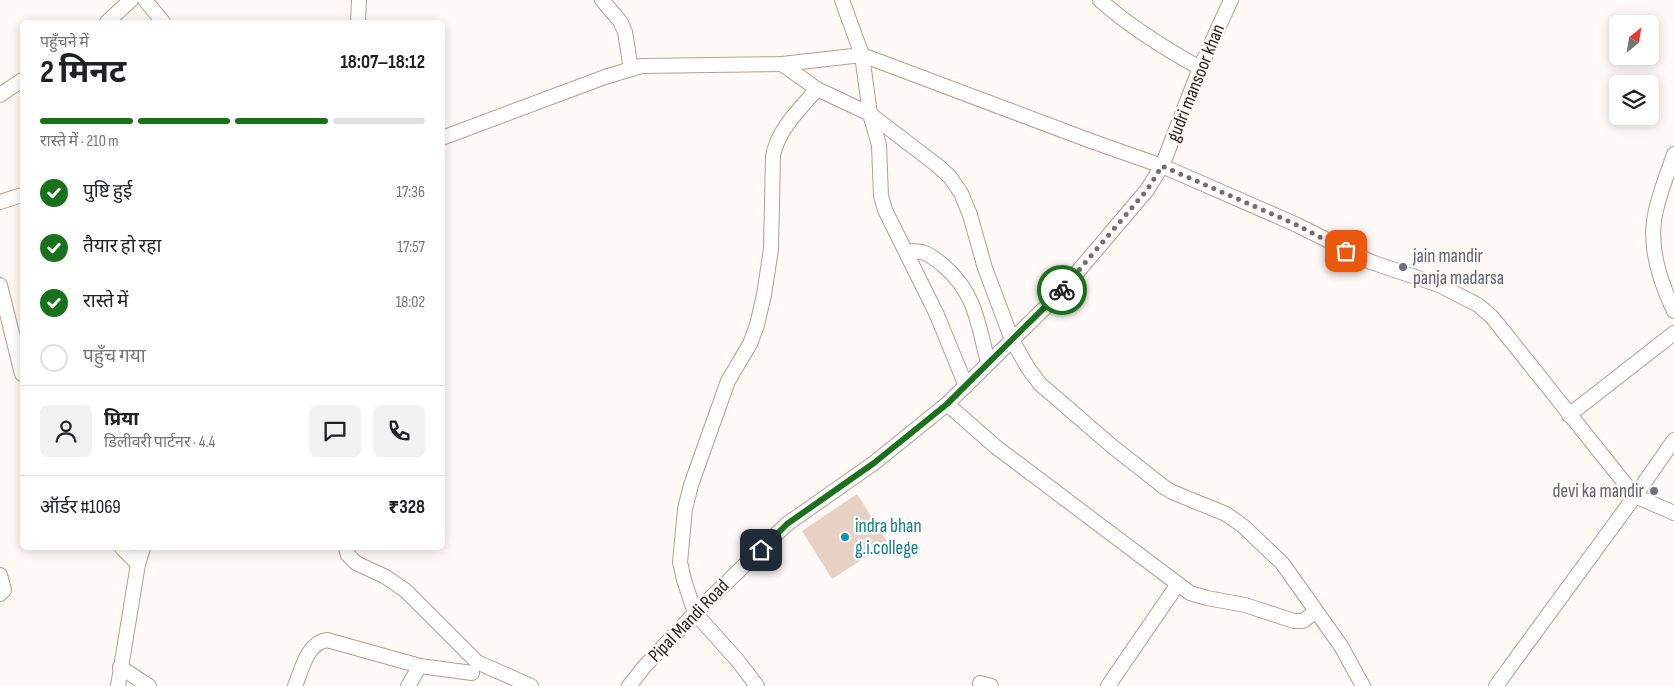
<!DOCTYPE html>
<html lang="hi">
<meta charset="utf-8">
<style>
body{margin:0;font-family:"Sofia Sans Condensed","Noto Sans Devanagari",sans-serif;background:#f2f2f2;color:#202124;height:100vh;display:flex;flex-direction:column;font-size:19px;white-space:nowrap}
*{box-sizing:border-box;margin:0}
p{font-size:16px;color:#757577}
.icon{flex:none;width:28px;height:28px;fill:none;stroke:currentColor;stroke-width:2;stroke-linecap:round;stroke-linejoin:round}
.map{position:relative;flex:1;overflow:hidden}
.side{position:absolute;left:20px;top:20px;width:425px;height:530px;display:flex;flex-direction:column;background:#fff;border-radius:8px;box-shadow:0 2px 12px #0003}
.side>*{flex:none}
.needle{width:32px;rotate:30deg}
.tools{position:absolute;left:1609px;top:15px;display:grid;gap:10px}
.tools a{display:grid;place-items:center;width:50px;height:50px;border-radius:8px;background:#fff;box-shadow:0 2px 12px #0003;font-size:25px}
.pin{position:absolute;display:grid;place-items:center;width:42px;height:42px;color:#fff;margin:-21px;border-radius:10px;box-shadow:0 2px 8px #0006}
.courier{position:absolute;display:grid;place-items:center;width:50px;height:50px;margin:-25px;border:4px solid #1a711c;border-radius:50%;background:#fff;color:#222;box-shadow:0 1px 6px #0007}
.headline em{font-style:normal;font-weight:700}
.headline div{display:flex;flex-direction:column-reverse}
.headline{display:flex;align-items:center;justify-content:space-between;height:85px;padding:0 20px}
h1{font-size:32px;font-weight:700;line-height:38px}
.bar{display:grid;grid-template-columns:repeat(4,1fr);gap:8px 5px;align-content:center;height:60px;padding:0 20px}
.bar i{height:6px;border-radius:4px;background:#e0e0e0}
.bar .selected{background:#1a711c}
.bar p{grid-column:span 4}
.line{display:flex;align-items:center;gap:12px;padding:0 20px;border-top:1px solid #e0e0e0}
.line div{flex:1}
.round{display:grid;place-items:center;flex:none;width:52px;height:52px;border-radius:8px;background:#f2f2f2}
ol{padding:0 20px;list-style:none}
li{display:flex;align-items:center;gap:15px;height:55px}
li p{margin-inline-start:auto}
li .icon{padding:5px;border-radius:50%;background:#1a711c;color:#fff;stroke-width:4}
li:last-child{color:#757577}
li i{width:28px;height:28px;border:2px solid #e0e0e0;border-radius:50%}
.map>svg:first-child{display:block}
.building{fill:#e7d0c4}
.lines{fill:none;stroke-linecap:round;stroke-linejoin:round}
.minor-casing{stroke:#b49e92;stroke-width:16}
.minor{stroke:#fff;stroke-width:14}
.done{stroke:#756d69;stroke-width:5;stroke-dasharray:0 9}
.route{stroke:#1a711c;stroke-width:6}
.worship-dot{fill:#6b7280;stroke:#fffaf7;stroke-width:2}
.culture-dot{fill:#0f9aa8;stroke:#fffaf7;stroke-width:2}
.labels{text-anchor:middle;dominant-baseline:central;stroke-width:5;stroke-linejoin:round;paint-order:stroke}
.street-label{font-size:19px;fill:#2a211d;stroke:#fffaf7}
.worship-label{font-size:19px;fill:#5b616d;stroke:#fffaf7;text-anchor:start}
.culture-label{font-size:19px;fill:#0d838f;stroke:#fffaf7;text-anchor:start}
</style>
<div class="map">
<svg width="1674" height="686" viewBox="0 0 1674 686">
<rect width="100%" height="100%" fill="#fffaf7"/>
<!-- building -->
<polygon class="building" points="857,494 888,543 832,579 802,531"/>
<g class="lines">
<defs>
<g id="minor">
<polyline points="145,0 163,22"/>
<polyline points="602,0 620,21 625,32 631,69"/>
<polyline points="842,0 862,55 870,114 879,145 881,196 885,210 937,315 966,386"/>
<path d="M1100,0C1130,27 1164,48 1200,68"/>
<polyline points="107,22 131,0"/>
<polyline points="358,22 359,0"/>
<polyline points="782,64 817,89 870,114 938,166 950,177 961,193 970,215 985,268 1012,340 1028,368 1040,384 1113,447 1164,487 1172,492 1226,514 1243,526 1282,563 1341,646 1363,686"/>
<polyline points="0,95 22,80"/>
<polyline points="442,138 605,77 641,66 782,64 862,55 1091,141 1162,166 1295,224 1371,262 1439,285 1478,305 1492,317 1635,496 1674,513"/>
<path d="M1674,154C1667,176 1657,198 1654,221C1650,252 1661,284 1674,311"/>
<polyline points="0,202 22,195"/>
<path d="M906,251C912,251 919,251 925,253C932,256 938,261 944,266C976,294 978,324 988,363"/>
<polyline points="0,285 22,374"/>
<polyline points="947,404 996,447 1190,593 1207,598 1245,605 1294,621 1303,621 1316,611"/>
<polyline points="1569,415 1674,333"/>
<polyline points="122,548 138,564"/>
<polyline points="346,548 348,555 356,563 386,577 406,591 477,662 531,686"/>
<polyline points="0,575 4,590 0,594"/>
<polyline points="120,667 149,686"/>
<polyline points="980,683 991,686"/>
<polyline points="118,686 138,564 143,548"/>
<path d="M295,686C302,669 307,643 327,640L420,666L472,673"/>
<polyline points="408,686 420,666"/>
<polyline points="629,686 644,667 695,613 787,524 874,463 947,404 1058,295 1147,190 1162,166 1200,68 1231,0"/>
<path d="M757,686L738,661L695,613L684,580L680,562L685,509L691,485L728,381L750,344L757,325L764,295L771,249L773,156C778,129 800,109 817,89"/>
<polyline points="1108,686 1178,584"/>
<polyline points="1496,686 1635,496 1674,440"/>
</g>
</defs>
<!-- minor casing -->
<use href="#minor" class="minor-casing"/>
<!-- minor -->
<use href="#minor" class="minor"/>
</g>
<g class="lines">
<!-- done -->
<polyline class="done" points="1062,290 1147,190 1162,166 1295,224 1346,251"/>
<!-- route -->
<polyline class="route" points="761,550 787,524 874,463 947,404 1062,290"/>
</g>
<!-- markers -->
<g class="worship-dot">
<circle cx="1403" cy="267" r="5"/>
<circle cx="1654" cy="491" r="5"/>
</g>
<circle class="culture-dot" cx="845" cy="537" r="5"/>
<g class="labels">
<!-- street labels -->
<g class="street-label">
<text transform="translate(1196 83) rotate(-68)">gudri mansoor khan</text>
<text transform="translate(689 621) rotate(-46)">Pipal Mandi Road</text>
</g>
<!-- worship labels -->
<g class="worship-label">
<text x="1413" y="256">jain mandir<tspan x="1413" dy="22">panja madarsa</tspan></text>
<text x="1644" y="491" text-anchor="end">devi ka mandir</text>
</g>
<!-- culture labels -->
<g class="culture-label">
<text x="855" y="526">indra bhan<tspan x="855" dy="22">g.i.college</tspan></text>
</g>
</g>
</svg>
<div class="tools">
<a><svg class="needle" viewBox="-14 -14 28 28"><path d="M0-13l5 13h-10z" fill="#e53935"/><path d="M0 13l5-13h-10z" fill="#757577"/></svg></a>
<a><svg class="icon" aria-label="layers" viewBox="0 0 24 24"><path d="M12 4l9 5-9 5-9-5zM3 14l9 5 9-5"/></svg></a>
</div>
<div class="pin" style="left:1346px;top:251px;background:#ea580c"><svg class="icon" aria-label="bag" viewBox="0 0 24 24"><path d="M5 8h14l-1 12H6zM9 8a3 3 0 0 1 6 0"/></svg></div>
<div class="pin" style="left:761px;top:550px;background:#1f2937"><svg class="icon" aria-label="home" viewBox="0 0 24 24"><path d="M3 11l9-7 9 7M6 9v11h12V9"/></svg></div>
<div class="courier" style="left:1062px;top:290px"><svg class="icon" aria-label="bike" viewBox="0 0 24 24"><circle cx="6" cy="16" r="4"/><circle cx="18" cy="16" r="4"/><path d="M6 16l4-8h5l3 8M10 8l3 8H6M13 5h3"/></svg></div>
<section class="side">
<div class="headline"><div><h1>2 मिनट</h1><p>पहुँचने में</p></div><em>18:07–18:12</em></div>
<div class="bar"><i class="selected"></i><i class="selected"></i><i class="selected"></i><i></i><p>रास्ते में · 210 m</p></div>
<ol>
<li><svg class="icon" aria-label="check" viewBox="0 0 24 24"><path d="M5 12l5 5 9-10"/></svg>पुष्टि हुई<p>17:36</p></li>
<li><svg class="icon" aria-label="check" viewBox="0 0 24 24"><path d="M5 12l5 5 9-10"/></svg>तैयार हो रहा<p>17:57</p></li>
<li><svg class="icon" aria-label="check" viewBox="0 0 24 24"><path d="M5 12l5 5 9-10"/></svg>रास्ते में<p>18:02</p></li>
<li><i></i>पहुँच गया</li>
</ol>
<div class="line" style="height:90px"><a class="round"><svg class="icon" aria-label="person" viewBox="0 0 24 24"><circle cx="12" cy="8" r="4"/><path d="M4 21q1-7 8-7t8 7"/></svg></a><div><b>प्रिया</b><p>डिलीवरी पार्टनर · 4.4</p></div><a class="round"><svg class="icon" aria-label="chat" viewBox="0 0 24 24"><path d="M4 5h16v11H9l-5 4z"/></svg></a><a class="round"><svg class="icon" aria-label="phone" viewBox="0 0 24 24"><path d="M5 4h4l2 5-3 2q2 4 5 5l2-3 5 2v4C11 20 4 13 5 4z"/></svg></a></div>
<div class="line" style="height:65px"><div>ऑर्डर #1069</div><b>₹328</b></div>
</section>
</div>
